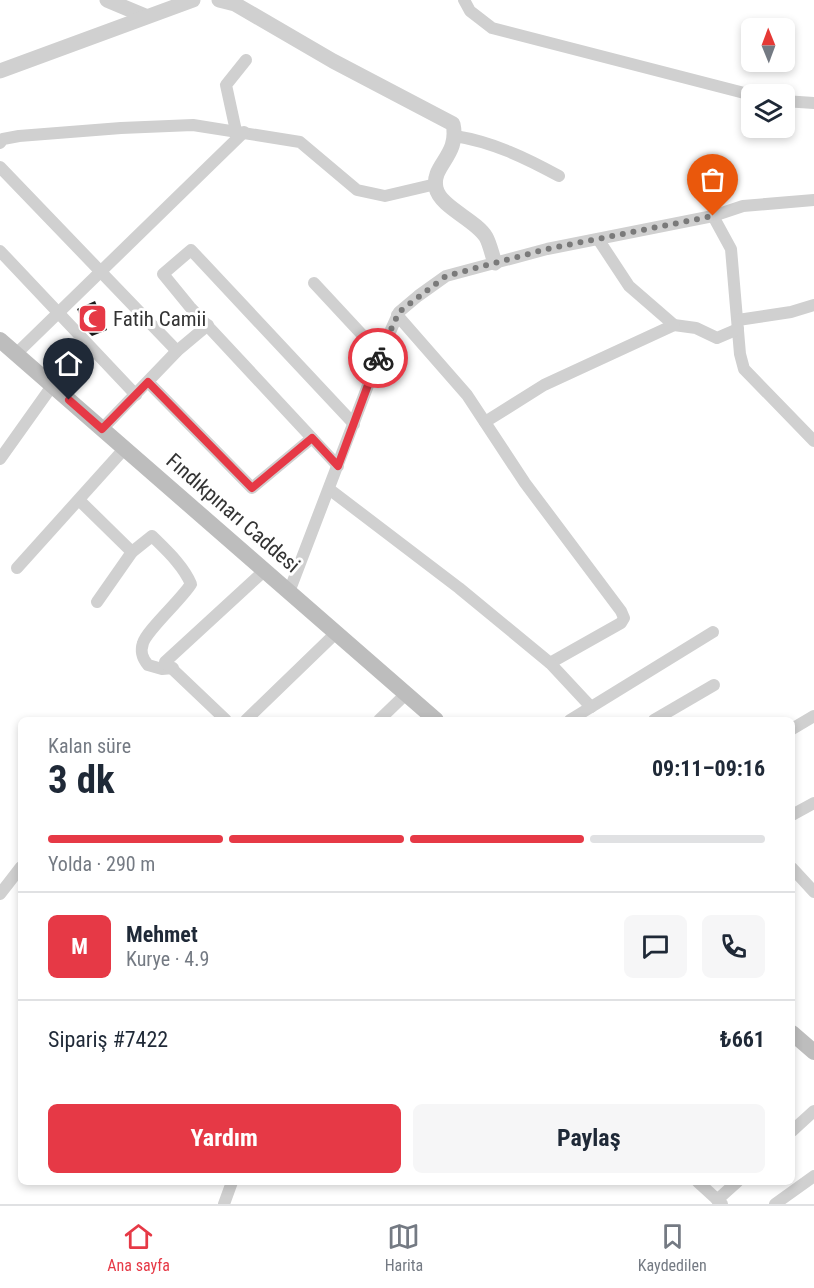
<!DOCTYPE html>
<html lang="tr">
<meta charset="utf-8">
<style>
body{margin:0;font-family:"Roboto Condensed",sans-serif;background:#f6f6f7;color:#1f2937;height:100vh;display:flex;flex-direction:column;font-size:22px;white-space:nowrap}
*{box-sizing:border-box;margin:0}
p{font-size:20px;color:#747a83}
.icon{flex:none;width:33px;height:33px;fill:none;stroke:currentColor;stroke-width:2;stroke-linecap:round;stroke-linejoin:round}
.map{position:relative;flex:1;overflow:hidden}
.panel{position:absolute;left:18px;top:717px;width:777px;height:468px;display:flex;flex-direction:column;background:#fff;border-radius:9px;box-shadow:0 3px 9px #0003}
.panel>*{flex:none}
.needle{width:39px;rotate:359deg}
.controls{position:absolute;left:741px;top:18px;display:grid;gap:12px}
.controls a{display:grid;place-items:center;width:54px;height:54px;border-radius:9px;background:#fff;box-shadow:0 3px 9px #0003;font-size:30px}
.pin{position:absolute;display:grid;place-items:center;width:51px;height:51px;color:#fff;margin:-62px -26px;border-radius:50% 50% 50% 0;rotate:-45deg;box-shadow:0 0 6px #0007}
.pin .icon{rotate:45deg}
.courier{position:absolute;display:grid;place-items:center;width:60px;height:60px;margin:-30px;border:4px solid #e63946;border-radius:50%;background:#fff;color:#222;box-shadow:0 2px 8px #0007}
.summary em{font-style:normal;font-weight:700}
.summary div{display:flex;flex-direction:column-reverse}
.summary{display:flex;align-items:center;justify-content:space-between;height:102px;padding:0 30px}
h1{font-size:39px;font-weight:700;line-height:45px}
.bar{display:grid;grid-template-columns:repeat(4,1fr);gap:9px 6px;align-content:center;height:72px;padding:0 30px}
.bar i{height:8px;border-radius:4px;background:#e0e1e3}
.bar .current{background:#e63946}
.bar p{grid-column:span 4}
.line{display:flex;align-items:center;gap:15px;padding:0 30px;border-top:2px solid #e0e1e3}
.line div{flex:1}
.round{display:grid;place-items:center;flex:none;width:63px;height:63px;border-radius:9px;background:#f6f6f7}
.action{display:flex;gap:12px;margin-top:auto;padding:12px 30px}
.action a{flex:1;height:69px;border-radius:9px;background:#e63946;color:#fff;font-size:24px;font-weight:700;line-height:69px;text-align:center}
.action a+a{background:#f6f6f7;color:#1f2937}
.tabs{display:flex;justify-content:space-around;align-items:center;height:84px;border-top:2px solid #e0e1e3;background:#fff;font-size:16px;color:#747a83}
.tabs a{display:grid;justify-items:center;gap:3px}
.tabs .current{color:#e63946}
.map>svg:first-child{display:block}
.building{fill:#1a1a1a}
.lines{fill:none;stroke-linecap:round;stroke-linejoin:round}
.minor{stroke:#d0d0d0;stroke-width:12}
.tertiary{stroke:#d0d0d0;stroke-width:15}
.secondary{stroke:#bdbdbd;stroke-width:16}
.done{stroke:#7a7a7a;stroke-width:6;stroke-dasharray:0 10.8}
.route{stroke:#e63946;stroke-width:8}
.labels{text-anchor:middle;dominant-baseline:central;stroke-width:6;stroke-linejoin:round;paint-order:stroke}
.poi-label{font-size:21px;fill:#333;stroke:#fff;text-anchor:start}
.street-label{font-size:21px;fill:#333;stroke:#fff}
</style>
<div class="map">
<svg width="814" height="1204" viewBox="0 0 814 1204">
<rect width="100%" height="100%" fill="#fff"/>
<!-- building -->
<polygon class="building" points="95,301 107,330 92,336 86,330 77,309"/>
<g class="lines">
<!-- minor -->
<g class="minor">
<polyline points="464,0 470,11 492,28 752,95"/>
<polyline points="784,101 814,103"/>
<polyline points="236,131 226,85 246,60"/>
<path d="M455,136C493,142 526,158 559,176"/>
<polyline points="0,143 3,139 19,136 121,128 193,125 300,142 357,190 385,196 436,184"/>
<polyline points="0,167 177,351"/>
<polyline points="713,216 731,249 740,354 744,369 814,441"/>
<polyline points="598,239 629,286 674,325 696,328 717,338 738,329"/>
<polyline points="0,251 136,395"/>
<polyline points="314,283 380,354"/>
<polyline points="397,315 467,395 525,483 621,611 624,618 621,623 550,663"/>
<polyline points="738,320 791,312 814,305"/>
<polyline points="16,354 244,132"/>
<polyline points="148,382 252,488 312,438"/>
<polyline points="485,422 544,385 674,325"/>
<polyline points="102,429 177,351 208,325"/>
<polyline points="0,459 52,386"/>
<polyline points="338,466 190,307 163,274 191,250 354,424"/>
<polyline points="329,489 459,588 550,663 591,707"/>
<polyline points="79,500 132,552"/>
<polyline points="17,568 125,448"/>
<polyline points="289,592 380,354 399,312 418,296 446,276 547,249 713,216 743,206 814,200"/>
<path d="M97,602L132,552L152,536C166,550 183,565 191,584C181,600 147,630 143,643C140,652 142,658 148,665L162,669L173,668"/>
<polyline points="226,720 165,662 264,571"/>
<polyline points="246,720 337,632"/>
<polyline points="379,720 406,694"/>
<polyline points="570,720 713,632"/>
<polyline points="654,720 714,685"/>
<polyline points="792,729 814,716"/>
<polyline points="792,815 814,803"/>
<polyline points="792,868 814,892"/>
<polyline points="0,894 21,867"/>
<polyline points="792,1131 814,1111"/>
<polyline points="698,1182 722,1204"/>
<polyline points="717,1200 737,1182"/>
<polyline points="224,1204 232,1182"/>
<polyline points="775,1204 814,1176"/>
</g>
<!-- tertiary -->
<g class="tertiary">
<polyline points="107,0 145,16"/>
<path d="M219,0L235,4L333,61L453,124C460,156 431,165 436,188C440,207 476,220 486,237C490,244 492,255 495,263"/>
<polyline points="0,71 193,0"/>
</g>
<!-- secondary -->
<g class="secondary">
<polyline points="0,340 436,720"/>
<polyline points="792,1033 814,1052"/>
</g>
</g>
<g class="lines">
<!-- done -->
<polyline class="done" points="378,358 399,312 446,276 547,249 713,216"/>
<!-- route -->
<polyline class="route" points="69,400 102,429 148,382 252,488 312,438 338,466 378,358"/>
</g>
<!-- icons -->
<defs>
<symbol id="mosque-square" viewBox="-11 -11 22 22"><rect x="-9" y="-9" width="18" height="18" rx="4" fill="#e63946" stroke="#fff"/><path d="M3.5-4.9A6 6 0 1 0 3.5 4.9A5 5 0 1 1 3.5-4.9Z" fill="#fff"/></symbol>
</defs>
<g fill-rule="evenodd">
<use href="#mosque-square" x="76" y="302" width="33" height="33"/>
</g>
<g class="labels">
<!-- poi labels -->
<g class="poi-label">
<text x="113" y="319">Fatih Camii</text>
</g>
<!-- street labels -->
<g class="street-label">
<text transform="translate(233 513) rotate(41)">Fındıkpınarı Caddesi</text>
</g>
</g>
</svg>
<div class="controls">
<a><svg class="needle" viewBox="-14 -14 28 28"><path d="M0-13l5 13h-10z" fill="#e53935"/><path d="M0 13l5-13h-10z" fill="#747a83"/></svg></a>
<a><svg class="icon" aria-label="layers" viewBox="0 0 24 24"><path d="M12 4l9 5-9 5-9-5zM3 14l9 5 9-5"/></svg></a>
</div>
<div class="pin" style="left:713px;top:216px;background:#ea580c"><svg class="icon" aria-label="bag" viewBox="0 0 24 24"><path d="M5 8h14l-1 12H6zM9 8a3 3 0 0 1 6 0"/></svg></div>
<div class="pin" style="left:69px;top:400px;background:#1f2937"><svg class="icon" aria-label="home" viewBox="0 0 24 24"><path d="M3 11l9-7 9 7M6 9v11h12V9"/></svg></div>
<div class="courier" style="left:378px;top:358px"><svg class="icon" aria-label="bike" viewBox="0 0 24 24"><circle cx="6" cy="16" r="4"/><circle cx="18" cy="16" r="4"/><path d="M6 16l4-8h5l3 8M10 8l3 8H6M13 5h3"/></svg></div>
<section class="panel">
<div class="summary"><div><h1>3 dk</h1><p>Kalan süre</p></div><em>09:11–09:16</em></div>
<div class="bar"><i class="current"></i><i class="current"></i><i class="current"></i><i></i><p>Yolda · 290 m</p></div>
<div class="line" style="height:108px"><b class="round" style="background:#e63946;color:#fff">M</b><div><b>Mehmet</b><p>Kurye · 4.9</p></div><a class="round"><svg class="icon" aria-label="chat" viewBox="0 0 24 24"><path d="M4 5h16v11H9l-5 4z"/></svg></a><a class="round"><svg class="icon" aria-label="phone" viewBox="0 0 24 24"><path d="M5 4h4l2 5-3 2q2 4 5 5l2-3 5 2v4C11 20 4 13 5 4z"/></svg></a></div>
<div class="line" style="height:78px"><div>Sipariş #7422</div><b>₺661</b></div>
<div class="action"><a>Yardım</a><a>Paylaş</a></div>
</section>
</div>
<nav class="tabs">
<a class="current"><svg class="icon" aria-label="home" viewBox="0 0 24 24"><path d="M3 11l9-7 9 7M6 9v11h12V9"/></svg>Ana sayfa</a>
<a><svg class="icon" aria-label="map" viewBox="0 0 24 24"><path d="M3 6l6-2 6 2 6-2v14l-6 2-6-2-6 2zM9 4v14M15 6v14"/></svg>Harita</a>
<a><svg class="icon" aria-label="saved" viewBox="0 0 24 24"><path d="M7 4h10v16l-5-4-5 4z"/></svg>Kaydedilen</a>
</nav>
